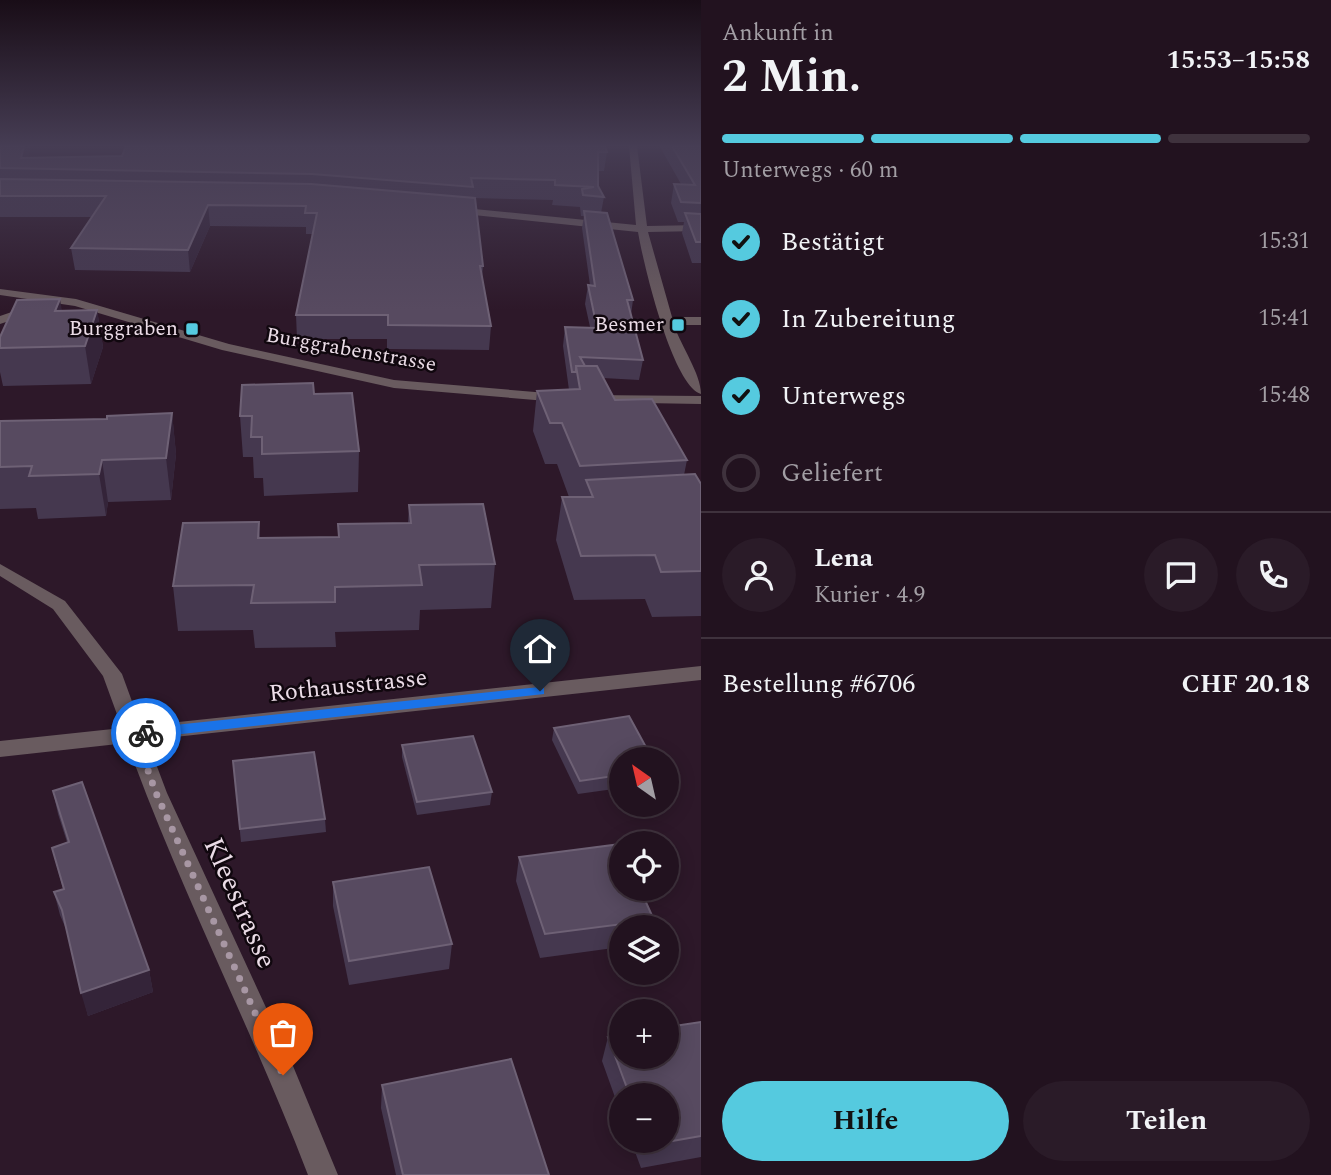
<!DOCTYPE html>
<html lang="de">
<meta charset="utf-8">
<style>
body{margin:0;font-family:Spectral,serif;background:#2a1b28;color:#f1f3f6;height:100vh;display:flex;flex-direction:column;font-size:26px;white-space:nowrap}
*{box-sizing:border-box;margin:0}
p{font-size:23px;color:#a29ea4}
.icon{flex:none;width:38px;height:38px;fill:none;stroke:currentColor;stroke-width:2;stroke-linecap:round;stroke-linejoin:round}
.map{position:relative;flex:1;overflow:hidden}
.drawer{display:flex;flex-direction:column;background:#22121f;width:630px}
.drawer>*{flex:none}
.needle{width:46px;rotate:326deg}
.buttons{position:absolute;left:609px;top:747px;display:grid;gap:14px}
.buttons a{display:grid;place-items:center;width:70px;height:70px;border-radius:50%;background:#22121f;box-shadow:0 4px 18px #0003,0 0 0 2px #3f323d;font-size:35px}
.pin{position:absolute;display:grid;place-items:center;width:60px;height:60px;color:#fff;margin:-72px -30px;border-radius:50% 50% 50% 0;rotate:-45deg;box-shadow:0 0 7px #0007}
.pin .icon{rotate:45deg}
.courier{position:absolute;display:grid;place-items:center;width:70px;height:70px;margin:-35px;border:5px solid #1a73e8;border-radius:50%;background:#fff;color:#222;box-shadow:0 2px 9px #0007}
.headline em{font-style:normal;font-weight:700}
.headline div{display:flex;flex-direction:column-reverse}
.headline{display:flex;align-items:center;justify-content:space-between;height:119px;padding:0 21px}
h1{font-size:46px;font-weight:700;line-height:52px}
.bar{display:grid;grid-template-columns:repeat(4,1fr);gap:10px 7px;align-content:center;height:84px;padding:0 21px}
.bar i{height:9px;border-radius:5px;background:#3f323d}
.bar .active{background:#55cadf}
.bar p{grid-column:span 4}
.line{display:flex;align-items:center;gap:18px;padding:0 21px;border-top:2px solid #3f323d}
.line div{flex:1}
.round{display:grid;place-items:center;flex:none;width:74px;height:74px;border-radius:37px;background:#2a1b28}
ol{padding:0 21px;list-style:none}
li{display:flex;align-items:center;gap:21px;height:77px}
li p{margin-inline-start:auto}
li .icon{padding:7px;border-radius:50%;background:#55cadf;color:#111;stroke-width:4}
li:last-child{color:#a29ea4}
li i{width:38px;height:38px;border:4px solid #3f323d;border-radius:50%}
.button{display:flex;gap:14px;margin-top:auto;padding:14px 21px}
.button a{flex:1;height:80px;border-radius:42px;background:#55cadf;color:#111;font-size:28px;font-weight:700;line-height:80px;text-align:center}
.button a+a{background:#2a1b28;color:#f1f3f6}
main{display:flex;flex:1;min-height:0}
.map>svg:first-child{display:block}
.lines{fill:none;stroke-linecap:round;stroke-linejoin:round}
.minor{fill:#695b5f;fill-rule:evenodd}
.wall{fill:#45384f}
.shaded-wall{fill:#342439}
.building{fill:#574a60;stroke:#6e6175;stroke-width:2}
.route{fill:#1a73e8}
.done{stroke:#a897a4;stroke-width:7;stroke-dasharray:0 12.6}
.poi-dot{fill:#55cadf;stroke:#10070e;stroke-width:2.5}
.labels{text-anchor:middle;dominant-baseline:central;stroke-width:5;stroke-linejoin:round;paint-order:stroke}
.far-poi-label{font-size:21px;fill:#ebdce7;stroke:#10070e;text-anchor:end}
.far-street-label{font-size:21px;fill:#ebdce7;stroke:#10070e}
.street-label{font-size:24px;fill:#ebdce7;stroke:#10070e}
.near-street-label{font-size:28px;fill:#ebdce7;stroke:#10070e}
</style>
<main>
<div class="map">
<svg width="701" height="1175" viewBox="0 0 701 1175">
<rect width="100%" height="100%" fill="#2d1829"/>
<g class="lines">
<!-- minor -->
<g class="minor">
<path d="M629,146H637L647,226L701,225V231L648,232L672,317H701V325H674C681,346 701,374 701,394C672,385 643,262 638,232L454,213L449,210L454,207L636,225Z"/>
<polygon points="0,289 76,299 229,344 394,380 559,394 566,398 559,402 394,388 222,350 75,306 0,295"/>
<polygon points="32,305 36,306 36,312 0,324 0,316"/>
<polygon points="590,395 701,396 701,404 585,402 585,396"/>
<path d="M0,564L65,601L122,674L141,726L701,666V680L147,740L167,793L293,1066L338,1175H308C252,1029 180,890 127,743L0,757V741L122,728L103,676L53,609L0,576Z"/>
</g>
</g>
<!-- wall -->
<g class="wall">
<polygon points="0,146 28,158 122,156 126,146 607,152 604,171 598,171 598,186 604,197 601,213 633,300 631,315 643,360 639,380 603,378 615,400 687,460 684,475 701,484 701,616 652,617 645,599 574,600 556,540 562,497 569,497 557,464 545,464 533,431 537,391 569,390 563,346 565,327 590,327 585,304 588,285 590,285 582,228 584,216 581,216 580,207 552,205 553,200 473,198 483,266 482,278 491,326 489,350 387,349 387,339 297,339 296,315 313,234 306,234 306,227 210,226 190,272 75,270 71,248 92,217 0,217"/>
<polygon points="660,146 701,146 701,263 692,263 682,233 684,222 678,222 671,203 674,184 681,184 660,147"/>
<polygon points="97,310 103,347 91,384 3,386 0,372 0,337 62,311"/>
<polygon points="314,394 359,451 358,492 264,496 263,478 254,478 253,457 243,457 240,416"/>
<polygon points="172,413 176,454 171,500 108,502 106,516 38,519 36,508 0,509 0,421 107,419"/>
<polygon points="409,505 495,564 491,608 420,610 419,630 335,632 336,647 255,648 253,630 178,631 173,586 259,522 260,538 338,537 408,523"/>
<polygon points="554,728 621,760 621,788 578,794 552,740"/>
<polygon points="402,745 492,792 490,805 417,815 402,757"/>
<polygon points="233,761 325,819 326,832 241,842"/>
<polygon points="53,791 149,970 153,992 88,1016 66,929 60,915 54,892 63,889 52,848 67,842 58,814"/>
<polygon points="519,857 654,920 651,928 621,928 621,947 540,958 516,881"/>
<polygon points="333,882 452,944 449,969 349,985 333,906"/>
<polygon points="701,1022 701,1157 641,1168 631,1141 667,1141 667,1096 621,1096 621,1114 602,1061 608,1037"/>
<polygon points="382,1085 549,1175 396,1175 381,1108"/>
</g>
<!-- shaded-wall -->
<g class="shaded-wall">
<polygon points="24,146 31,146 26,169 21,158"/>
<polygon points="208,205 210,226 190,272 188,250"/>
<polygon points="60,299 66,336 62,348 55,311"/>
<polygon points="97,310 103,347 91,384 85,346"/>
<polygon points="172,413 176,454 171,500 166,458"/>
<polygon points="102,460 108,502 106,516 99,474"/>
<polygon points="149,970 153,992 88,1016 81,993"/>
</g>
<!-- building -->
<g class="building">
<polygon points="0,146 24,146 21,158 122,156 126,146 605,146 607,152 598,152 598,186 604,197 583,195 582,189 594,187 555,185 555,180 471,178 473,187 312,174 0,168"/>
<polygon points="672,146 701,146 701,203 681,202 674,184 695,185"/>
<polygon points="0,179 311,184 475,198 483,266 480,266 491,326 388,325 388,315 296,315 317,213 305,213 306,206 208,205 188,250 71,248 106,196 0,196"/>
<polygon points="584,211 607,213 633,300 627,300 643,360 580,357 585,366 576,366 576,372 572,372 565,327 597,328 588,285 595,286"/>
<polygon points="685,213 701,214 701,242 696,242"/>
<polygon points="60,299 55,311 97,310 85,346 0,348 0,337 17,300"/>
<polygon points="576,366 597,366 615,400 652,399 687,460 580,466 562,423 550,423 537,391 580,389"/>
<polygon points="313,383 314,394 352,393 359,451 262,454 262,437 251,437 252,416 240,416 242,385"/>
<polygon points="172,413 166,458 102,460 99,474 29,476 32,466 0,467 0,421 107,419 107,416"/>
<polygon points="695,474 701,484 701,571 661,572 655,555 581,556 562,497 593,497 586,480"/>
<polygon points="483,504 495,564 419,565 422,585 335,587 335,602 251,603 254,585 173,586 183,523 259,522 258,538 339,537 338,524 411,523 409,505"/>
<polygon points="629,716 653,760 621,760 621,775 580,781 554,728"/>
<polygon points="473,736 492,792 417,802 402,745"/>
<polygon points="314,752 325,819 240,829 233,761"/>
<polygon points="82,782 149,970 81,993 62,910 54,892 64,889 52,848 69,842 53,791"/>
<polygon points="621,844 621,889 640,889 654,920 545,934 519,857"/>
<polygon points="429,867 452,944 349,961 333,882"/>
<polygon points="701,1022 701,1136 649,1145 648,1141 667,1141 667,1096 630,1096 608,1037 621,1035 621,1057 667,1057 667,1027"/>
<polygon points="511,1059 549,1175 403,1175 382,1085"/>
</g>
<!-- sky -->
<linearGradient id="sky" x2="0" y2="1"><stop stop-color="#190d17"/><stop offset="0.47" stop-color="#463d54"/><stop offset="1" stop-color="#463d54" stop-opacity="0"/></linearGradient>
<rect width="701" height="310" fill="url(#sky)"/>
<!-- route -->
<polygon class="route" points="540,687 544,688 544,694 146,738 140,733 146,728"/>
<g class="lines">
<!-- done -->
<polyline class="done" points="146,733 135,734 156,793 283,1075"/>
</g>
<!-- markers -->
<g class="poi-dot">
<rect x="671" y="318" width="14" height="14" rx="3.5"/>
<rect x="185" y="322" width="14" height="14" rx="3.5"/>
</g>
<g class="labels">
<!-- far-poi labels -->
<g class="far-poi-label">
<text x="664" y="325">Besmer</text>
<text x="178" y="329">Burggraben</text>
</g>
<!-- far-street labels -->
<g class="far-street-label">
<text transform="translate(351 350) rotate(10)">Burggrabenstrasse</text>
</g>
<!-- street labels -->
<g class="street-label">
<text transform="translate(348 686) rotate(-6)">Rothausstrasse</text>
</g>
<!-- near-street labels -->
<g class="near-street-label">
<text transform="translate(240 903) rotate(66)">Kleestrasse</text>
</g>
</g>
</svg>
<div class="buttons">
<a><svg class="needle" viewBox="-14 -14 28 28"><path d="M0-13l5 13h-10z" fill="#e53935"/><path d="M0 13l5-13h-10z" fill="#a29ea4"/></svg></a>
<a><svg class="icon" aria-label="locate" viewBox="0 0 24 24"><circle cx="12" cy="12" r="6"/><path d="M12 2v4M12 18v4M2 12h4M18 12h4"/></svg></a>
<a><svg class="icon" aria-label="layers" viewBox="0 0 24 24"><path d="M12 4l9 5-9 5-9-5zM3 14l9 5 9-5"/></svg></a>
<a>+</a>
<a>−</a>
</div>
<div class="pin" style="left:283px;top:1075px;background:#ea580c"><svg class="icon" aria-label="bag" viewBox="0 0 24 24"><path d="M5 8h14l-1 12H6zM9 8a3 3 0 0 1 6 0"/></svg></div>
<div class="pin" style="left:540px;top:691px;background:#1f2937"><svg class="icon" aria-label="home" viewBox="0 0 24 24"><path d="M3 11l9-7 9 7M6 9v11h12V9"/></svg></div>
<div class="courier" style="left:146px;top:733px"><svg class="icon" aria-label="bike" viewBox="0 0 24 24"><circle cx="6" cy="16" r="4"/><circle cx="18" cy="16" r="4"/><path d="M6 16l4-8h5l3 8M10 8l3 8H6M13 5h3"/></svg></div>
</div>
<section class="drawer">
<div class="headline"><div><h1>2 Min.</h1><p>Ankunft in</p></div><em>15:53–15:58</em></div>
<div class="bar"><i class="active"></i><i class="active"></i><i class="active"></i><i></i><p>Unterwegs · 60 m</p></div>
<ol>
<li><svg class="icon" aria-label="check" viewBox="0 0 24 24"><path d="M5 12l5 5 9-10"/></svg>Bestätigt<p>15:31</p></li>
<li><svg class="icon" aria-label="check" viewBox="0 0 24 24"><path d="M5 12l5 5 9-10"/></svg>In Zubereitung<p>15:41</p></li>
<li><svg class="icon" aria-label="check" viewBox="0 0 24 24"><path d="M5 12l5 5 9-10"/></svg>Unterwegs<p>15:48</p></li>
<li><i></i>Geliefert</li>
</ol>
<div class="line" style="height:126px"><a class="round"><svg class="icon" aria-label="person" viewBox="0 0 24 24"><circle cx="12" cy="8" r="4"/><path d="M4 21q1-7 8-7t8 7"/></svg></a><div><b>Lena</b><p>Kurier · 4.9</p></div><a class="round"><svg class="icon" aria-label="chat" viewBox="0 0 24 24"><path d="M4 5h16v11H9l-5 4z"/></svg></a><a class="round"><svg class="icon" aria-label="phone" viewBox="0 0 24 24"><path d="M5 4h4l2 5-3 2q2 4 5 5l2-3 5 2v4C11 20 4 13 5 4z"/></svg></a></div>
<div class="line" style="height:91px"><div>Bestellung #6706</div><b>CHF 20.18</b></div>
<div class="button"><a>Hilfe</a><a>Teilen</a></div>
</section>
</main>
